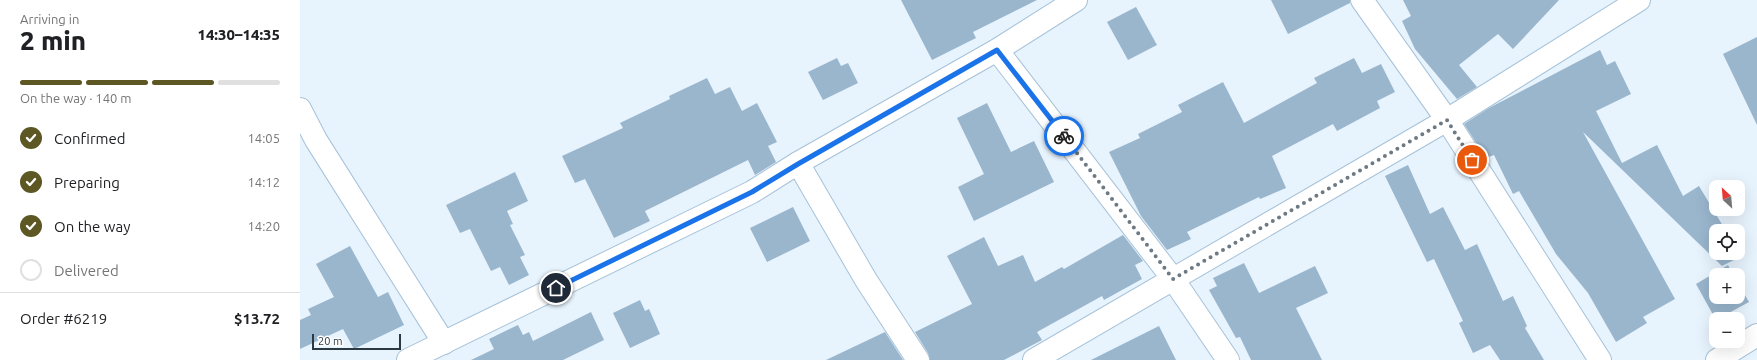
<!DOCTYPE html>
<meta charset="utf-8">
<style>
body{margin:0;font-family:Ubuntu,sans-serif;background:#f2f2f2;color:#202124;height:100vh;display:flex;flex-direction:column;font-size:15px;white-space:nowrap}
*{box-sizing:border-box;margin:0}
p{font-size:13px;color:#757577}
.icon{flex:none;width:22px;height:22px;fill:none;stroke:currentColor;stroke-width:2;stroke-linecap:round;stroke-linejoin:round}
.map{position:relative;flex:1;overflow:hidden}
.side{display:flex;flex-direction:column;background:#fff;width:300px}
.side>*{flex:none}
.needle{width:26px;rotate:334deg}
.controls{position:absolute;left:1409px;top:180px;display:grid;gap:8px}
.controls a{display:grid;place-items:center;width:36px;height:36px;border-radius:8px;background:#fff;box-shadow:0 4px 16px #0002;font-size:20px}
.scale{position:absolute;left:12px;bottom:10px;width:89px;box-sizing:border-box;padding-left:4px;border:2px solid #2d3942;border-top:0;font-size:11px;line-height:14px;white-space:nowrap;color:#2d3942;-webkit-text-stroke:3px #fefefe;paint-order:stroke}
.pin{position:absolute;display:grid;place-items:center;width:34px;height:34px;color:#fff;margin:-17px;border:2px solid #fff;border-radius:50%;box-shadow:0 1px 4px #0007}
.courier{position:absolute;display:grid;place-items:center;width:40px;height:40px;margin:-20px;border:3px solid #1a73e8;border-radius:50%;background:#fff;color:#222;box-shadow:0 1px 5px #0007}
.overview em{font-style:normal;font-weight:800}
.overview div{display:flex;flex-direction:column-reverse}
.overview{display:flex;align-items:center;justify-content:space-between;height:68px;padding:0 20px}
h1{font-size:26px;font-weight:800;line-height:30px}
.bar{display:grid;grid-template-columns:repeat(4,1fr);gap:6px 4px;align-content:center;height:48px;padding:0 20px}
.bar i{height:5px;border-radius:3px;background:#e0e0e0}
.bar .selected{background:#5c5723}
.bar p{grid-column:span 4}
.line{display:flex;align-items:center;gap:10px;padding:0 20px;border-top:1px solid #e0e0e0}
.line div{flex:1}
ol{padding:0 20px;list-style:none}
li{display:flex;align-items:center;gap:12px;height:44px}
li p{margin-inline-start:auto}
li .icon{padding:4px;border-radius:50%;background:#5c5723;color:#fff;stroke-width:4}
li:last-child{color:#757577}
li i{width:22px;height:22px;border:2px solid #e0e0e0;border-radius:50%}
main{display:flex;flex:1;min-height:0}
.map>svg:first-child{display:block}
.building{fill:#9ab6cd}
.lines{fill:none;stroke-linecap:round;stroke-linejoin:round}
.minor-casing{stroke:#a6c2d9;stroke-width:24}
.minor{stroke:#fff;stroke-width:22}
.done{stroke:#6e7a83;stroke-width:4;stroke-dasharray:0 7.2}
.route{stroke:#1a73e8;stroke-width:5}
</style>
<main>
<section class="side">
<div class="overview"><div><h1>2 min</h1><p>Arriving in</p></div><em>14:30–14:35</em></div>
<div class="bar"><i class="selected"></i><i class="selected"></i><i class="selected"></i><i></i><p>On the way · 140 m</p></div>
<ol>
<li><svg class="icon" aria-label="check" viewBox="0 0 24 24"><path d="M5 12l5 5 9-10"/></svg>Confirmed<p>14:05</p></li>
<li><svg class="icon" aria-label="check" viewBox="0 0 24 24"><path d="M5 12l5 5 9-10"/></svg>Preparing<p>14:12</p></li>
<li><svg class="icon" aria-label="check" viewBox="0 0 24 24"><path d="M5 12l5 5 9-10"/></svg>On the way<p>14:20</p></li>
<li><i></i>Delivered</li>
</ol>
<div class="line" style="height:52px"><div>Order #6219</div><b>$13.72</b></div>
</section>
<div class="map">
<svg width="1457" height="360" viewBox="0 0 1457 360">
<rect width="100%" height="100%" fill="#e7f3fd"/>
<!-- building -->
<g class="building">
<polygon points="601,0 737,0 673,32 676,38 632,60"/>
<polygon points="971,0 1050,0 1050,3 988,34"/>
<polygon points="1103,0 1259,0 1213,49 1198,34 1159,65 1177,87 1157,99 1115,49 1102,21 1111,16"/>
<polygon points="836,7 857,45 828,60 807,22"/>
<polygon points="1457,37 1457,125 1423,54"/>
<polygon points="1300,50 1307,65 1315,61 1331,94 1296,111 1322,163 1357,145 1383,196 1399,186 1426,231 1416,231 1416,253 1438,253 1438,250 1442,256 1422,266 1283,132 1375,299 1343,317 1347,323 1316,342 1288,293 1256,254 1219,191 1213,194 1194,155 1186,158 1164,124 1189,108"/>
<polygon points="537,58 541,66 548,63 558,83 523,100 508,72"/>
<polygon points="1054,58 1062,73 1081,64 1095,92 1077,101 1080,108 1037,131 1033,124 972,156 986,188 960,199 959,197 887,232 891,239 867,250 841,216 809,152 840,138 838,134 882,112 878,105 923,82 944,123 1017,83 1014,78"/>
<polygon points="407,78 415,94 430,87 442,111 457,103 477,142 468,146 476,162 455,175 448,160 345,211 350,221 314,238 285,179 275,183 262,156 323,128 320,123 370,99 369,96"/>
<polygon points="687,103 711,152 734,141 754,182 674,221 658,187 684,174 657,118"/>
<polygon points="1108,165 1130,214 1143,207 1165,250 1177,244 1203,301 1213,296 1227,326 1225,328 1244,360 1200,360 1190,345 1173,353 1159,323 1163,321 1134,259 1127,262 1085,176"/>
<polygon points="215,172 228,201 207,211 213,224 210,225 225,255 220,257 229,275 209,285 200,267 191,271 170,229 160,233 146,205"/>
<polygon points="493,207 510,241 467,262 450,228"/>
<polygon points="823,235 843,261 835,265 842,279 804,300 802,296 737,332 742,340 704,360 630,360 628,353 615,332 672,304 647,256 684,237 698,266 723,255 735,282 762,267 764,269"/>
<polygon points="50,246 78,297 88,292 104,325 54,349 43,329 0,349 0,320 11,315 8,309 34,297 16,264"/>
<polygon points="944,263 959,293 1015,266 1028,293 996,308 1022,360 951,360 940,337 936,338 909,290 917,286 913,278"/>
<polygon points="1428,265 1433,275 1416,275 1416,297 1438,297 1438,283 1449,302 1416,320 1396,284"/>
<polygon points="340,300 345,311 349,309 360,334 330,348 313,313"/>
<polygon points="291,312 304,340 263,360 171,360 194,349 189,339 218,325 223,335 229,332 233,341"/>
<polygon points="859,326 876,360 791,360"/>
<polygon points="585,332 603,360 526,360"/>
</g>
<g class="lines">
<defs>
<g id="minor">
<polyline points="1062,0 1147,120 1300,360"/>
<polyline points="697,50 873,279 928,360"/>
<polyline points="0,109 16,140 144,343"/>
<polyline points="498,163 566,280 618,360"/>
<polyline points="108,360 452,192 498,163 697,50 776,0"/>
<polyline points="734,360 1147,120 1339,0"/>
<polyline points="1417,360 1457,335"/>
</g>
</defs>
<!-- minor casing -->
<use href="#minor" class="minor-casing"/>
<!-- minor -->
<use href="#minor" class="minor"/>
</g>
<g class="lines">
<!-- done -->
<polyline class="done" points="764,136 873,279 1147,120 1172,160"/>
<!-- route -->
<polyline class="route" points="256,288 452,192 498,164 697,50 764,136"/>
</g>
</svg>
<div class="controls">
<a><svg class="needle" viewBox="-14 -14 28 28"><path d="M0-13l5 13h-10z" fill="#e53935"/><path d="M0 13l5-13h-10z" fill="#757577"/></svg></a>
<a><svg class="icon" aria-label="locate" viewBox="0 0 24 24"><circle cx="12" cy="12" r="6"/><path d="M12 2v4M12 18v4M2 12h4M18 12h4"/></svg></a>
<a>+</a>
<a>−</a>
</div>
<div class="scale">20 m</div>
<div class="pin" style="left:1172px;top:160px;background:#ea580c"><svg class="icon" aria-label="bag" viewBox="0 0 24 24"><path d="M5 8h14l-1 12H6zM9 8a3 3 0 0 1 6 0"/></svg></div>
<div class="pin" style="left:256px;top:288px;background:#1f2937"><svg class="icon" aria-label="home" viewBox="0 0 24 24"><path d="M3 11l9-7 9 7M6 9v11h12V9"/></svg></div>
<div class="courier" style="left:764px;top:136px"><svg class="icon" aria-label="bike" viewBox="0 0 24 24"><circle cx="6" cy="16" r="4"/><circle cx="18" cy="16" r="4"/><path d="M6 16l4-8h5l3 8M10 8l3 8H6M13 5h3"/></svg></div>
</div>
</main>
